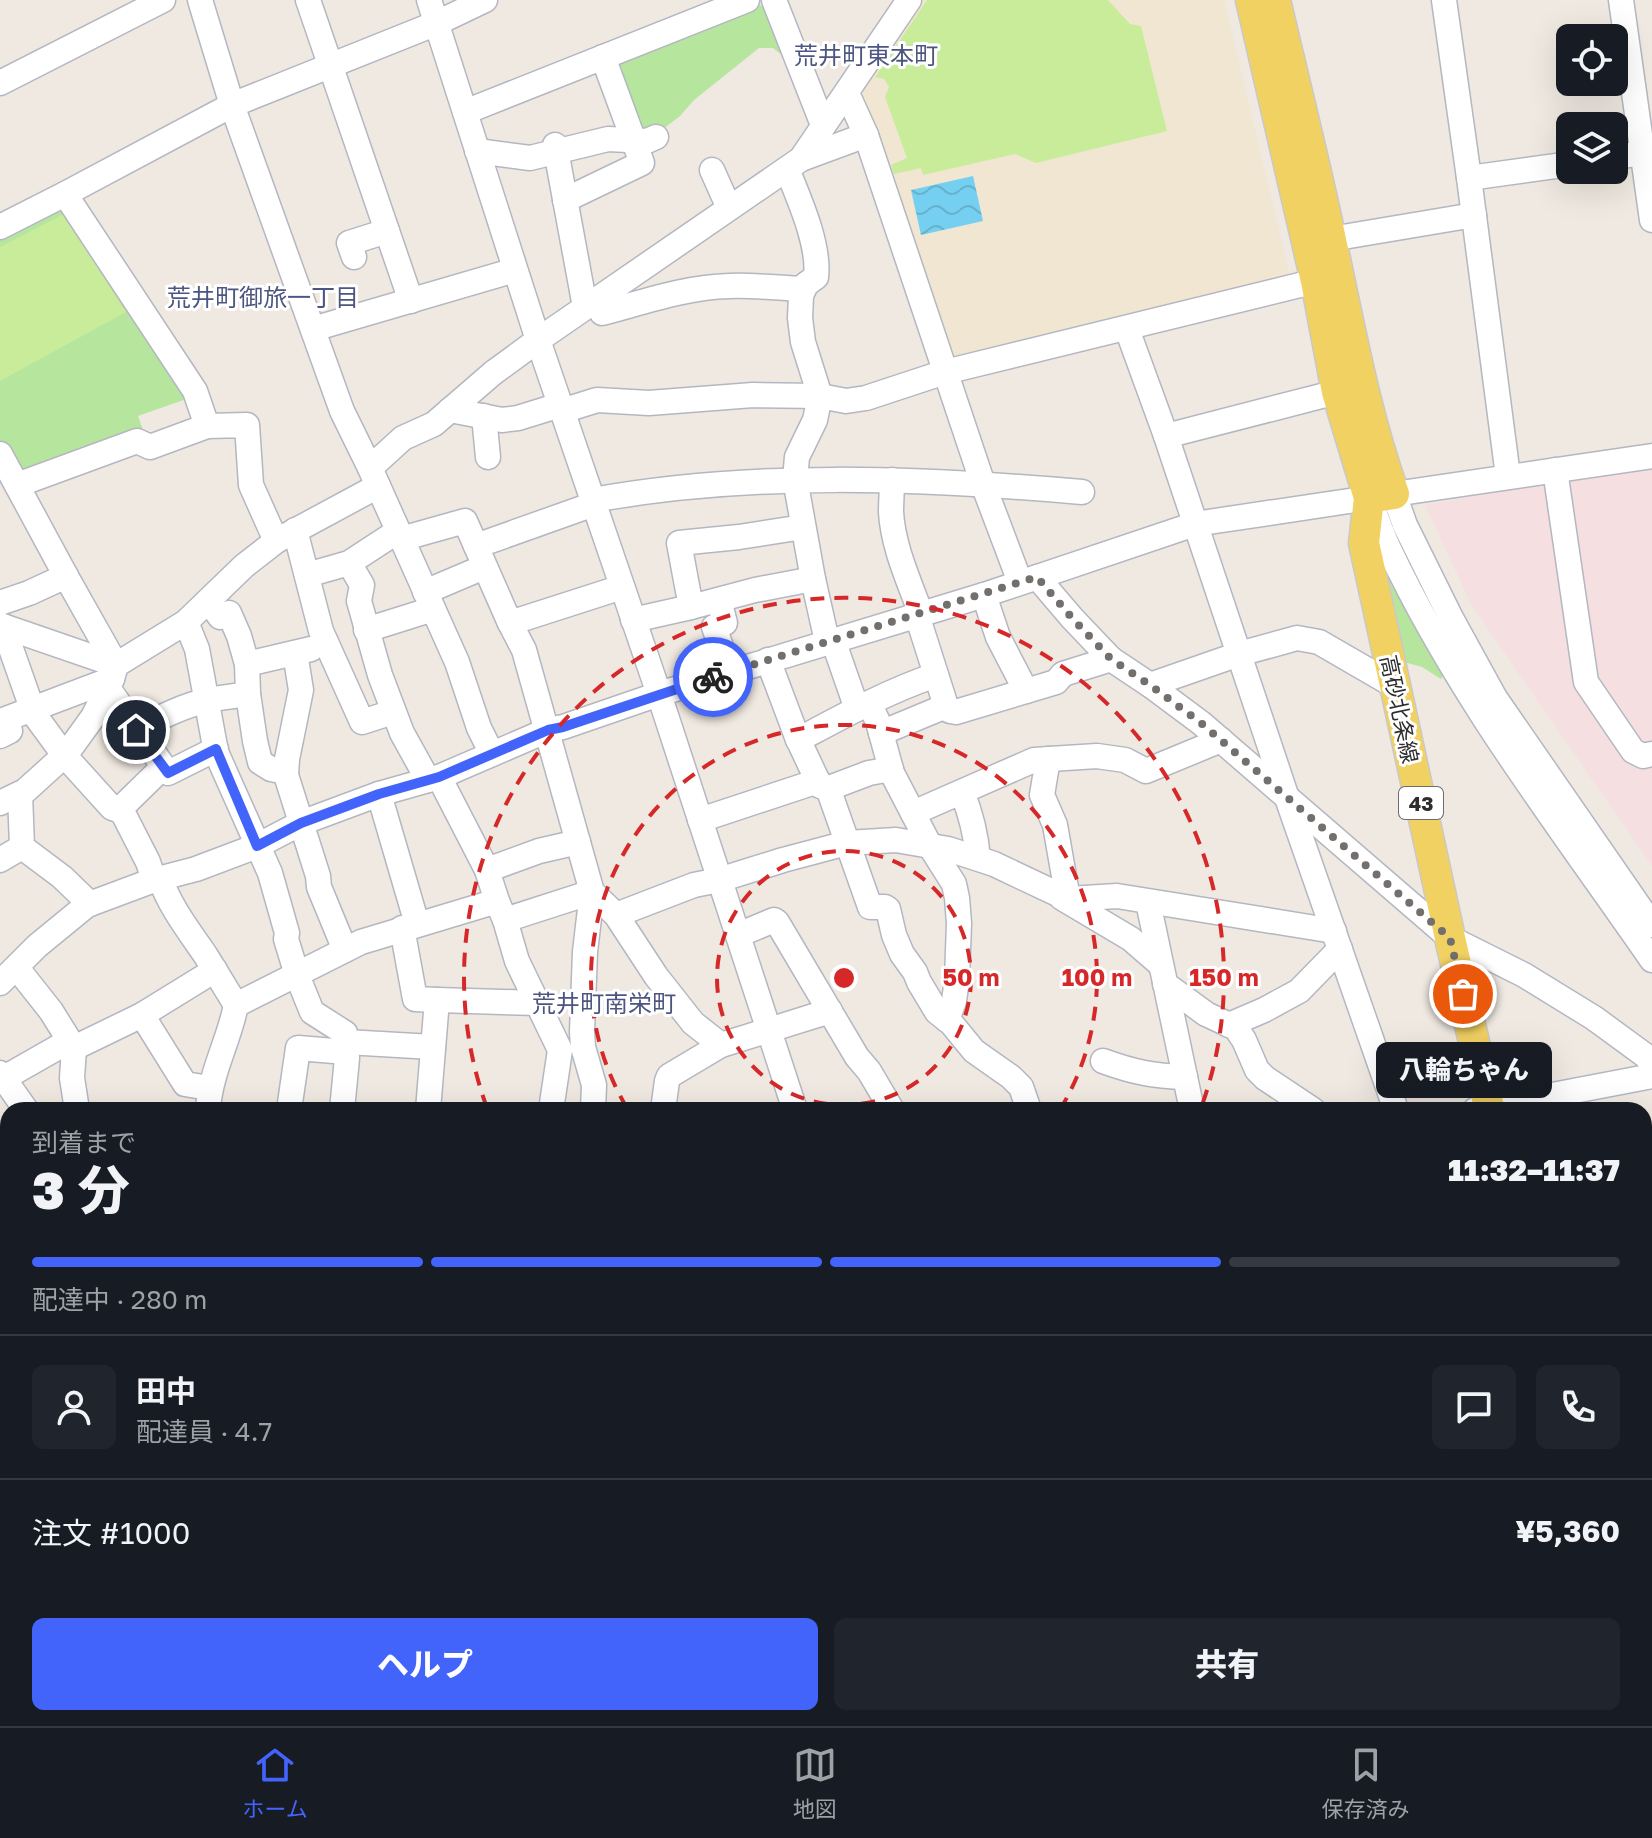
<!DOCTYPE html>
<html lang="ja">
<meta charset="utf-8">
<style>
body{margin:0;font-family:"Golos Text","Noto Sans JP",sans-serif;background:#20242c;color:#f1f3f6;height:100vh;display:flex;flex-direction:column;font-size:30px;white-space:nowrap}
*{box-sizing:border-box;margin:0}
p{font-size:26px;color:#9ea1a6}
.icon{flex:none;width:44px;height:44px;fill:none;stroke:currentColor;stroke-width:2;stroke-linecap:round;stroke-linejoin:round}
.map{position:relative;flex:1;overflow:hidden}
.details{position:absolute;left:0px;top:1102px;width:1652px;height:624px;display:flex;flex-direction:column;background:#171b24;border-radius:24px 24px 0 0;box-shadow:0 8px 32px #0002}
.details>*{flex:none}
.controls{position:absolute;left:1556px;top:24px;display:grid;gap:16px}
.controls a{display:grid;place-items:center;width:72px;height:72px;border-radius:12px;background:#171b24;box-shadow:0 8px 32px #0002;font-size:40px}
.pin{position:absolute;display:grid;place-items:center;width:68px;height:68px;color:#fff;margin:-34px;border:4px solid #fff;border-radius:50%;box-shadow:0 2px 8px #0007}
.courier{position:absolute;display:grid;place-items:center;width:80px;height:80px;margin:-40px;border:6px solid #4264fb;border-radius:50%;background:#fff;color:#222;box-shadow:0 2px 10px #0007}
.bubble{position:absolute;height:56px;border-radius:12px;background:#171b24;box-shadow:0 8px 32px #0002;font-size:26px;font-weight:800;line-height:56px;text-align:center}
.headline em{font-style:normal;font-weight:800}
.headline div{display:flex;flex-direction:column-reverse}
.headline{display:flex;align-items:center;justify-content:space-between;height:136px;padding:0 32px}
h1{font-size:52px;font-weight:800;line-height:60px}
.bar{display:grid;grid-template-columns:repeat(4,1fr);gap:12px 8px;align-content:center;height:96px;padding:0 32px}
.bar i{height:10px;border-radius:6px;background:#363941}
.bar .active{background:#4264fb}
.bar p{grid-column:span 4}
.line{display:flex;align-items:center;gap:20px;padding:0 32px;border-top:2px solid #363941}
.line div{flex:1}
.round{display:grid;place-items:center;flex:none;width:84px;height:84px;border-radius:12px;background:#20242c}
.button{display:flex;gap:16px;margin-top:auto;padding:16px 32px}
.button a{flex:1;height:92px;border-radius:12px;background:#4264fb;color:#fff;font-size:32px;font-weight:800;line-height:92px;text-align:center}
.button a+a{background:#20242c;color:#f1f3f6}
.tab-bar{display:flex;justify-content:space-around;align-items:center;height:112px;border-top:2px solid #363941;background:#171b24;font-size:22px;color:#9ea1a6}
.tab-bar a{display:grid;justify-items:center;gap:4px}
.tab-bar .active{color:#4264fb}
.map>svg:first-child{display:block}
.industrial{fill:url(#industrial-grid)}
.education{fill:#f0e6d1}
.medical{fill:#f5dfe0}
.green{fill:#b6e59e}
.pitch{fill:#c9ec9a}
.water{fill:url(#water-waves)}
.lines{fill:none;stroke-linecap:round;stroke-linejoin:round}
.minor-casing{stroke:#b4b7c1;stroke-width:27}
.major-casing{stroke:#c9c9c9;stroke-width:33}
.minor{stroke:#fff;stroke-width:24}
.major{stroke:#f2d163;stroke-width:30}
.rail{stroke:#a3a6b8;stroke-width:5}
.done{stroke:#726f6d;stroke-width:8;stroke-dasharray:0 14.4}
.route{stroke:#4264fb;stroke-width:10}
.ring{fill:none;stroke:#d62828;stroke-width:4;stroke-dasharray:14 10}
.labels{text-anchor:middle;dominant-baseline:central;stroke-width:6;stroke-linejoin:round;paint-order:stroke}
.shield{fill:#fff;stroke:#6d6d6d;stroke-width:2}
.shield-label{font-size:20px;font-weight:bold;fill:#2e2e2e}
.street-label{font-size:22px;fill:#2e2e2e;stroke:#fff}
.neighbourhood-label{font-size:24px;fill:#4d5680;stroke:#fff}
.centre{fill:#d62828;stroke:#fff;stroke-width:4}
.ring-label{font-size:24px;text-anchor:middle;font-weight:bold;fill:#d62828;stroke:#fff;stroke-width:6;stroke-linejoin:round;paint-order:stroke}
</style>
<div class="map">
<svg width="1652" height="1726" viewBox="0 0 1652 1726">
<defs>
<pattern id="industrial-grid" width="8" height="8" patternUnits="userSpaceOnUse" patternTransform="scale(2)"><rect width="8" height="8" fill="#e3e1e8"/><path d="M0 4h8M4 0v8" fill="none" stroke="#c3c1c7"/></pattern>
<pattern id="water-waves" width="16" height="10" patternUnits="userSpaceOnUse" patternTransform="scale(2)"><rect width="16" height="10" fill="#75cff0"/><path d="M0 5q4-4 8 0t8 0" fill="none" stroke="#66b2ce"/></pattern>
</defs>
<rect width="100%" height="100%" fill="#efe9e1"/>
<!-- industrial -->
<polygon class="industrial" points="0,1324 8,1324 8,1718 961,1718 964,1726 0,1726"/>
<!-- education -->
<polygon class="education" points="917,0 1224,0 1291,281 948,361 861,86"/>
<!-- medical -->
<polygon class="medical" points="1652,468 1652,866 1472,606 1425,505 1567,479"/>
<!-- green -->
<g class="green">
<polygon points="758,4 770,11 787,59 773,48 759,48 694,100 680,116 663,129 637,131 614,63"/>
<polygon points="55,205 67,213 189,398 138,416 144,433 25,478 15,471 0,441 0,234"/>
<polygon points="1384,568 1392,586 1444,674 1441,679 1422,667 1404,662"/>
</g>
<!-- pitch -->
<g class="pitch">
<polygon points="927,0 1108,0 1130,24 1141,26 1167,131 1036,163 1015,154 923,175 921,168 894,174 891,165 907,158 885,97 889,87 884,79 875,77"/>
<polygon points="64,214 126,312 0,381 0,247"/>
<polygon points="862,1718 953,1718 955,1726 865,1726"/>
<polygon points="1138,1718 1492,1718 1494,1726 1113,1726"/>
</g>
<!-- water -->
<polygon class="water" points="973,176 983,221 921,235 911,190"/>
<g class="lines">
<defs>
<g id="minor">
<polyline points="200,0 232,105 342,411 370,468 457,662 479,728 492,754"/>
<polyline points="308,0 411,301"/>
<polyline points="429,0 538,340 659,694 795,1110"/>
<polyline points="774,0 823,125"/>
<polyline points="1444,0 1469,178 1508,476"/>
<polyline points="1621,0 1652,220"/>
<polyline points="0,83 163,0"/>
<polyline points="847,93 866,135 983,484 1020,582"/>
<polyline points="465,112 747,0"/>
<polyline points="555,145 585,307"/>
<polyline points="477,151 530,158 608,139 647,141 656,137"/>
<polyline points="1614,157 1652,152"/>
<polyline points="801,159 909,0"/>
<path d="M787,169C799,199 820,245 816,277L805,285L801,296L800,318L803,342L820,396L815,420L797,457L795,479L813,579L827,641"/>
<polyline points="712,170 729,208"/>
<polyline points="1469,178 1570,164"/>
<polyline points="565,200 642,163 603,57"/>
<polyline points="0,227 65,194 232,105 437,23 485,0"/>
<polyline points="1331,239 1474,215"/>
<polyline points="354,257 349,243 387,231"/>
<path d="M597,299L602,313C644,302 686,287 729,286C754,285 779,288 804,289"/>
<polyline points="313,329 515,270"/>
<polyline points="1127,329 1166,436 1286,795 1396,1110"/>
<polyline points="450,410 502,420 518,418 560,405"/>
<polyline points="562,411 597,400 649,403 753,395 820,396 846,401 866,398 945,372 1316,281"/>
<polyline points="484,416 488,457"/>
<polyline points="207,426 247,425 251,485 276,541"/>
<polyline points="1166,436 1337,392"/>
<polyline points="0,454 67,578 116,665"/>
<polyline points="1652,456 1394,494 1405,525 1451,618 1495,698 1652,925"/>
<polyline points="370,468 403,438 434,424 493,373 538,340 801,159 866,135"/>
<polyline points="1555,470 1586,682 1633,751 1643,756 1652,754"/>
<path d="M892,480C892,491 891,501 891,512C893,547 909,581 921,614"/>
<polyline points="17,485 137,441 150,447 207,426 195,391 65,194"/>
<path d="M593,500C754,471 919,478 1082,492"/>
<polyline points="295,530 321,631 362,722 393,712"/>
<polyline points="401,539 465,521 509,621 524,650 592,892 616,915 656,976 693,1023 721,1045 830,1011"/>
<polyline points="476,546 594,504"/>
<polyline points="349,563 362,585 359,601 380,675 402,733 428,780"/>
<polyline points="307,575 349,563 398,531"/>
<polyline points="1037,577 1072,618 1111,659 1150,685 1201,723 1450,938 1524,975 1594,1018 1646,1056 1652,1064"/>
<polyline points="425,592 484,567"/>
<polyline points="984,595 998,637 1026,691"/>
<polyline points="719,600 725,623 714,627 730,672"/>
<polyline points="209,601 220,617 229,613 239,636 247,664 248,694 255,741 260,762 271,769 286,772"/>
<polyline points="0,603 29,593 66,576"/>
<polyline points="691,607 755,590 813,579"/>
<polyline points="917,615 946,706 950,711 956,712 1056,682 1063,674 1111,659"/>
<polyline points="633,620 691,607 679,543 739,537 803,527"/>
<polyline points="186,622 197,649 216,752 270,873 287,933 286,939 297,975 312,1012 345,1033 347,1058 342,1110"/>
<polyline points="510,623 622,587"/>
<polyline points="0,625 116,665"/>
<polyline points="3,626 34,714 64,755 112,808 119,810 124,815 148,862 154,880"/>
<polyline points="366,630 433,609"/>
<polyline points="833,640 857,709"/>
<polyline points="295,653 301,690 287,759 286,775 318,876 319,887 345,950"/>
<polyline points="768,660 797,737 820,786 828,788 832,787 869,773 891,769"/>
<polyline points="247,664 311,649"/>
<polyline points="1150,685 1239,654 1297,638 1319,642 1395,686"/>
<polyline points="108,688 168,773 216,749"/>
<polyline points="869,703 878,722 892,773 930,846 954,884 957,898 959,923 957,979 954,1001 947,1020"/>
<path d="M136,730C159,718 184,705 209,700C222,697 235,696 248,694"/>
<polyline points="881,733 946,706"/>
<polyline points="0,736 10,731 6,719 112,679 116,665 186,622 244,566 276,541 378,486"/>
<path d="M798,740C843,716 888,691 936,675"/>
<polyline points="1048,759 1042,795 1055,825 1068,899"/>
<polyline points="439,777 487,870 497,901"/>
<polyline points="828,788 870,907 885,907 888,909 894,935 902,954 915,972 919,982 937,1012 951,1023 974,1051 1011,1077 1021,1087 1029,1110"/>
<path d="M962,792C971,814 976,834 978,858"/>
<polyline points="20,794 22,847"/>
<polyline points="379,794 417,924"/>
<polyline points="0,803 25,791 67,753 93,717 112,679"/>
<polyline points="119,810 163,767"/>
<polyline points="913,813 1034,760 1097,756 1125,760 1146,771 1221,740"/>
<polyline points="700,820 818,781"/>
<polyline points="0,860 22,847 62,877 90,904"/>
<polyline points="487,870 539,851 578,842"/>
<path d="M160,878C170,907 189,931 206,956C216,972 226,989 236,1005"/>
<polyline points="592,892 585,952 582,1032 583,1047 594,1085 593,1110"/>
<polyline points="1062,898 1131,939 1161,965"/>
<polyline points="1148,902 1192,1110"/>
<polyline points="616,915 694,885 719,880 783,860 847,843 896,840 948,849 994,864 1068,899 1117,896 1334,931"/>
<polyline points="505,920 517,961 560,1050 551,1110"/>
<polyline points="402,928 415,999 437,1000 428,1110"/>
<polyline points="738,935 774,920 777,922 857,1057 869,1071 892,1110"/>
<polyline points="17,968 51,1011 74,1048 72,1078 77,1110"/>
<path d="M0,983L37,946L87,905L154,880L196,869L257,846L301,823L379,794L439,777L548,730L563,727L659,694L984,595L1195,524L1369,498C1376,515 1381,533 1389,549C1458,696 1560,827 1652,960"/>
<polyline points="1165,984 1206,1014 1236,1028 1244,1040 1257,1070 1265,1078 1313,1110"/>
<polyline points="437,1000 537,1003"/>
<polyline points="142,1015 185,1084 209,1088"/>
<polyline points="1229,1025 1264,1010 1299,991 1340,949"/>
<polyline points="346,1042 433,1047"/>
<polyline points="74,1048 142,1015 215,970"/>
<path d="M1103,1061C1133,1072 1153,1076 1185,1077"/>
<polyline points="0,1073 26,1110"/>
<polyline points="4,1078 69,1041"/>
<path d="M208,1110C210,1073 229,1041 236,1005L361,942L497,901L505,920L592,892"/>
<polyline points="289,1110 298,1048 346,1052"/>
<polyline points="663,1110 667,1081 669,1076 721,1045"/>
<polyline points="1475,1110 1652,1076"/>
<polyline points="0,1228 8,1229"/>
<polyline points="1644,1236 1652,1235"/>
<polyline points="0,1312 8,1312"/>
<polyline points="0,1426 8,1426"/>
<polyline points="0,1538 8,1538"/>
<polyline points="989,1718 991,1726"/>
<polyline points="1524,1718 1526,1726"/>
<polyline points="1544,1718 1546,1726"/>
<polyline points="180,1726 180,1718"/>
</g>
<g id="major">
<polyline points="1251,0 1316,281 1337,392 1369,498 1364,543 1450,938 1489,1107"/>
<path d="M1275,0C1294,82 1315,163 1332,245C1350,329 1365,413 1394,494L1369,498"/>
</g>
</defs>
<!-- minor casing -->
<use href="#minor" class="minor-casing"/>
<!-- major casing -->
<use href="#major" class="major-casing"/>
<!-- minor -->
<use href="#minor" class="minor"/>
<!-- major -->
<use href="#major" class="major"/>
<!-- rail -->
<g class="rail">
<polyline points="1644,1196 1652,1195"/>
<polyline points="1644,1211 1652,1210"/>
<polyline points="0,1251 8,1252"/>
<polyline points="0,1265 8,1267"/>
</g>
</g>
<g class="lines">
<!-- done -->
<polyline class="done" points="713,677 1037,577 1072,618 1111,659 1150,685 1201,723 1450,938 1463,994"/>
<!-- route -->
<polyline class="route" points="136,730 168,773 216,749 257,846 301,823 379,794 439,777 548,730 563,727 713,677"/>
</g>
<!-- distance rings -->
<g class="ring">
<circle cx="844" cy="978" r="127"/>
<path d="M627 1108A253 253 0 1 1 1061 1108"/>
<path d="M487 1108A380 380 0 1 1 1201 1108"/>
</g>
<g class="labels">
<!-- shield labels -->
<rect class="shield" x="1399" y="787" width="44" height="32" rx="6"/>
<g class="shield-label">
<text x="1421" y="803">43</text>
</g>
<!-- street labels -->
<g class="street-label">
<text transform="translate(1400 709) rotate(78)">高砂北条線</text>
</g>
<!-- neighbourhood labels -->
<g class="neighbourhood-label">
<text x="866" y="54">荒井町東本町</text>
<text x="263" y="296">荒井町御旅一丁目</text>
<text x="604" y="1002">荒井町南栄町</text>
</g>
</g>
<circle cx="844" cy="978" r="12" class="centre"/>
<g class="ring-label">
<text x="971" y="986">50 m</text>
<text x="1097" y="986">100 m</text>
<text x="1224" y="986">150 m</text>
</g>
</svg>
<div class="controls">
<a><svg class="icon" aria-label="locate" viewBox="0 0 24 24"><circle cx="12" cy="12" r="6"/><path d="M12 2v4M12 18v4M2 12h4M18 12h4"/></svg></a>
<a><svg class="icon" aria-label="layers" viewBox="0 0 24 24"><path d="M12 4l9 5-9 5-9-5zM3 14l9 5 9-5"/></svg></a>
</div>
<div class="pin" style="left:1463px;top:994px;background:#ea580c"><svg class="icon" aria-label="bag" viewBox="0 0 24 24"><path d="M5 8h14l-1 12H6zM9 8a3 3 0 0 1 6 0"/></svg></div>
<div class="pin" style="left:136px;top:730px;background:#1f2937"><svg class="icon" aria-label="home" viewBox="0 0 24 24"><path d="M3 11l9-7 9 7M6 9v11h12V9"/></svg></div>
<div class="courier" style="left:713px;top:677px"><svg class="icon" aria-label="bike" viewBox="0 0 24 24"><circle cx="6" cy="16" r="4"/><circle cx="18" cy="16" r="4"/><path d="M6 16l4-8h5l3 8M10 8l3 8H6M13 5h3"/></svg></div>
<div class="bubble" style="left:1376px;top:1042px;width:176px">八輪ちゃん</div>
<section class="details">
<div class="headline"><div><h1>3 分</h1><p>到着まで</p></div><em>11:32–11:37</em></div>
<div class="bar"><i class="active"></i><i class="active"></i><i class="active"></i><i></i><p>配達中 · 280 m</p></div>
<div class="line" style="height:144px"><a class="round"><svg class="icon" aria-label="person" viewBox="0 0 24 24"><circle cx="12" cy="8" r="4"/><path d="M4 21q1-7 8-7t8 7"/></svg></a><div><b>田中</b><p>配達員 · 4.7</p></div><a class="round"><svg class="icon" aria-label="chat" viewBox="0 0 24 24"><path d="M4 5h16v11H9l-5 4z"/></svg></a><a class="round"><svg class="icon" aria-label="phone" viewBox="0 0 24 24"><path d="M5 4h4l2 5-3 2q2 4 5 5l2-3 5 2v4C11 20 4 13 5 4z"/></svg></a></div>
<div class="line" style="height:104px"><div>注文 #1000</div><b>¥5,360</b></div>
<div class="button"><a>ヘルプ</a><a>共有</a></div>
</section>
</div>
<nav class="tab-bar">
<a class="active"><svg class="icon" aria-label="home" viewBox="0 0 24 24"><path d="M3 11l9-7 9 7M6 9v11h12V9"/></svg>ホーム</a>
<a><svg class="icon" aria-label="map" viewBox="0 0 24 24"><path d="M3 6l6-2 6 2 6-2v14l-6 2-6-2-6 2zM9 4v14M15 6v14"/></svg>地図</a>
<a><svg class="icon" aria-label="saved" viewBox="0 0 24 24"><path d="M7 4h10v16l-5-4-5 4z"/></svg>保存済み</a>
</nav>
